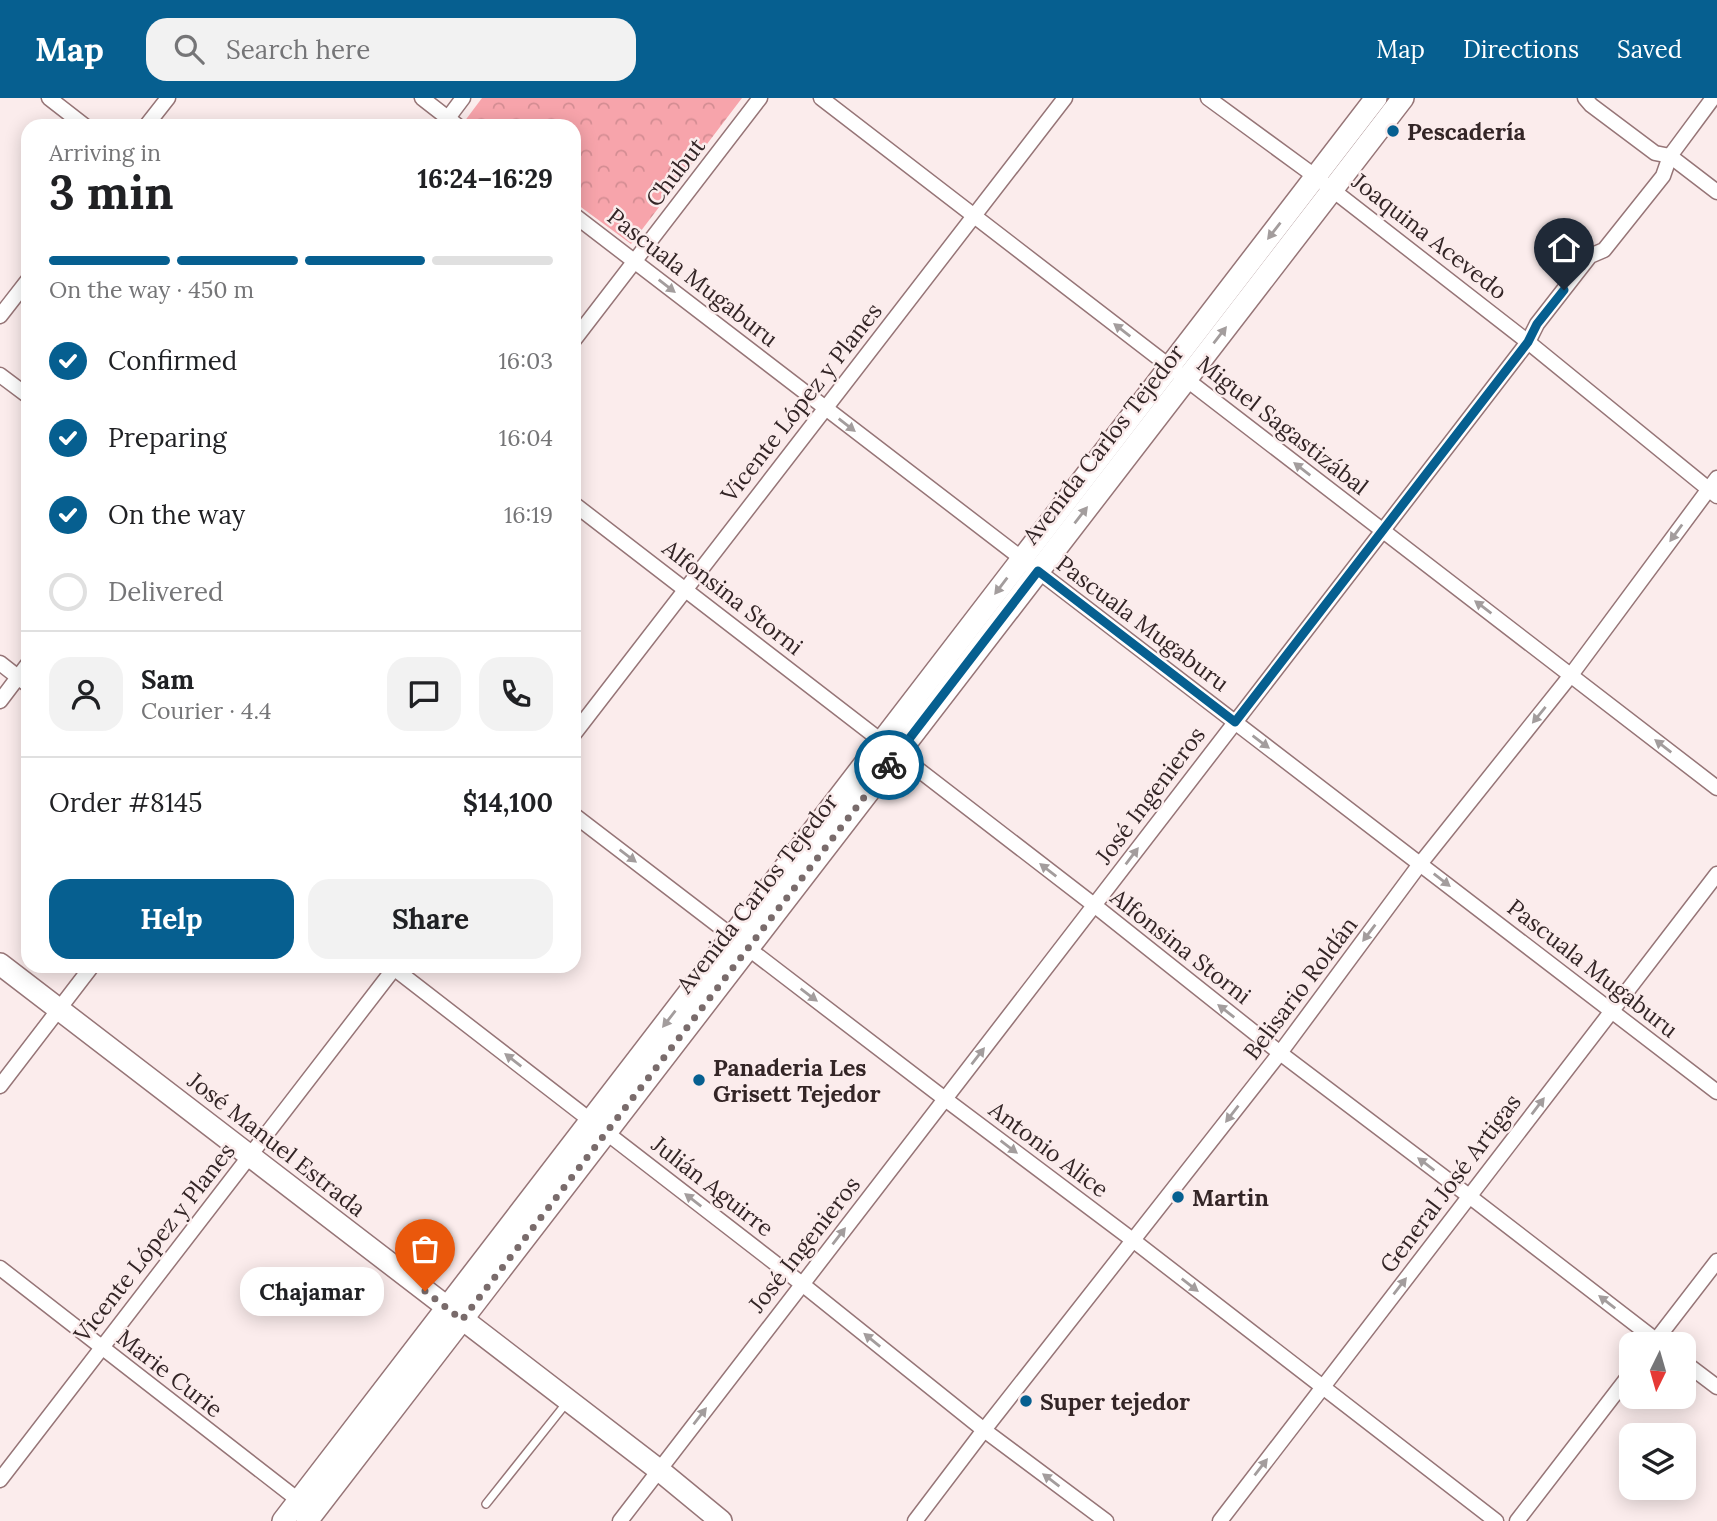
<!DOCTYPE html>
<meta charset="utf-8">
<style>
body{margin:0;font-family:Lora,serif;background:#f2f2f2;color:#202124;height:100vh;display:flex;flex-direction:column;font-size:26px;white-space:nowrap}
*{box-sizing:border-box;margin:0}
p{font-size:23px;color:#757577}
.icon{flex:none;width:38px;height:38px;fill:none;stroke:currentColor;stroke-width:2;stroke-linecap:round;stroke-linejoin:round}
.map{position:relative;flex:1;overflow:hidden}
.panel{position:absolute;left:21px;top:21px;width:560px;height:854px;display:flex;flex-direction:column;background:#fff;border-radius:21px;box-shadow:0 4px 18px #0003}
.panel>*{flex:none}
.needle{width:46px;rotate:185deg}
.fabs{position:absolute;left:1619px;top:1234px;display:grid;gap:14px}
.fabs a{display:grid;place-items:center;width:77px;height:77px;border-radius:14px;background:#fff;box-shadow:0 4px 18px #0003;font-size:35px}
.pin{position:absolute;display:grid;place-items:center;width:60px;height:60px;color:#fff;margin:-72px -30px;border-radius:50% 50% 50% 0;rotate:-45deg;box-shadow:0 0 7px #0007}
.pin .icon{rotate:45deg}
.courier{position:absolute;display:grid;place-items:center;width:70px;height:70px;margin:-35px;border:5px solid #065f90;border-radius:50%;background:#fff;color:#222;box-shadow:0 2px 9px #0007}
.bubble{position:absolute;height:49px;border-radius:21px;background:#fff;box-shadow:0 4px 18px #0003;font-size:23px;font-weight:800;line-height:49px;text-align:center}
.headline em{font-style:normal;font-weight:800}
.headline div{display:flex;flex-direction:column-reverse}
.headline{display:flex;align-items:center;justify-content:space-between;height:119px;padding:0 28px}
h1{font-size:46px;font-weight:800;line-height:52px}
.bar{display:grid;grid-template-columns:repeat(4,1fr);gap:10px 7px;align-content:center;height:84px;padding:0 28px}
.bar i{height:9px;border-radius:5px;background:#e0e0e0}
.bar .current{background:#065f90}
.bar p{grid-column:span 4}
.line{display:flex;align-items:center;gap:18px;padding:0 28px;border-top:2px solid #e0e0e0}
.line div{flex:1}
.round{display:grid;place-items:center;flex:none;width:74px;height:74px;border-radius:21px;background:#f2f2f2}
ol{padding:0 28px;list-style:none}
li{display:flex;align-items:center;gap:21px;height:77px}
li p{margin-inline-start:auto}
li .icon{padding:7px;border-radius:50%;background:#065f90;color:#fff;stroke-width:4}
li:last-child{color:#757577}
li i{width:38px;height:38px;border:4px solid #e0e0e0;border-radius:50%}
.button{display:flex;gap:14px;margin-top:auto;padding:14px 28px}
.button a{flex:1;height:80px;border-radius:21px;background:#065f90;color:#fff;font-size:28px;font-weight:800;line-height:80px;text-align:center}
.button a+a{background:#f2f2f2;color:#202124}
header{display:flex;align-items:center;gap:42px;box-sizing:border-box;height:98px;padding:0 35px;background:#065f90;color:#fff}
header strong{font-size:33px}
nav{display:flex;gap:38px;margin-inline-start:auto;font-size:24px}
.search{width:490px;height:63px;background:#f2f2f2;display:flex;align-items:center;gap:18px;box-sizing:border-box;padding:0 24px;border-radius:21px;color:#757577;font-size:26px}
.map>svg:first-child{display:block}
.park{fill:url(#park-crowns)}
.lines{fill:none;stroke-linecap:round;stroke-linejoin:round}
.service-casing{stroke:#967577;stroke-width:10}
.minor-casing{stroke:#967577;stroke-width:17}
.secondary-casing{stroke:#967577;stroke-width:24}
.service{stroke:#fff;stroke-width:7}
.minor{stroke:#fff;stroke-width:14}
.secondary{stroke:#fff;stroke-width:21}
.oneway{fill:#a39d9d}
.done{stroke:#796b6b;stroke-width:7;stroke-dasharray:0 12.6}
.route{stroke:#065f90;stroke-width:9}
.poi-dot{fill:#065f90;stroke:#fbecec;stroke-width:2.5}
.labels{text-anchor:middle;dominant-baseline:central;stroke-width:5;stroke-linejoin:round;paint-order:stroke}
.poi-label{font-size:23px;font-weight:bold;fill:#332526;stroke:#fbecec;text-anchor:start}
.street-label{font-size:23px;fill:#332526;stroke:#fbecec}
</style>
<header>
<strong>Map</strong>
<div class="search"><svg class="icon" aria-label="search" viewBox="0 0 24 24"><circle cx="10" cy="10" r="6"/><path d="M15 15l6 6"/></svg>Search here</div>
<nav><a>Map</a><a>Directions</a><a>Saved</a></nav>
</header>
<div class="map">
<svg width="1717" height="1423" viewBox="0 0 1717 1423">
<defs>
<pattern id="park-crowns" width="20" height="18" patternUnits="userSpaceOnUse" patternTransform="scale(1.75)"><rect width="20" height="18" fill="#f7a4ab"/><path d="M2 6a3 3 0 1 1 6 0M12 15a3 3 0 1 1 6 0" fill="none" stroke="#d48d93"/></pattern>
</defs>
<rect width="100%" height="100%" fill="#fbecec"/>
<!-- park -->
<polygon class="park" points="482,0 742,0 631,146 574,104 574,28 470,28 464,24"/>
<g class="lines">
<defs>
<polyline id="service" points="486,1406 568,1303"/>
<g id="minor">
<polyline points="49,0 85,28"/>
<polyline points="422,0 458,28"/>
<polyline points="821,0 1717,690"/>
<polyline points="1208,0 1316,79 1528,244 1717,398"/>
<polyline points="1585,0 1591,7 1655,55 1670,58 1717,94"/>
<polyline points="146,28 168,0"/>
<polyline points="442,28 463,0"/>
<polyline points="574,117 1717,994"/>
<polyline points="0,218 28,182"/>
<polyline points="574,242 760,0"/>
<polyline points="0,277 28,298"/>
<polyline points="574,406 1094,807 1280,955 1469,1098 1661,1246"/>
<polyline points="0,565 28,587"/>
<polyline points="0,603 28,566"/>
<polyline points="574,636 1065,0"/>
<polyline points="574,717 945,1001 1134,1143 1496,1423"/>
<polyline points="391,868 802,1186 984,1332 1106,1423"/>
<polyline points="0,988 92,868"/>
<polyline points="0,1170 306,1408"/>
<polyline points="1653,1246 1717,1163"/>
<polyline points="1684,1264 1717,1289"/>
<polyline points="0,1382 396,868"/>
<polyline points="620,1423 1528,244 1537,226 1590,158 1604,152 1663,78 1670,58 1713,0"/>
<polyline points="915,1423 984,1332 1280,955 1420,766 1571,577 1717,380"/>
<polyline points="1220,1423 1717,776"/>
<polyline points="1517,1423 1631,1275"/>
</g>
<g id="secondary">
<polyline points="0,866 659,1372 721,1423"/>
<polyline points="283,1423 1376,0"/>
<polyline points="307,1423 1403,0"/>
</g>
</defs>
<!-- service casing -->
<use href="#service" class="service-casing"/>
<!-- minor casing -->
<use href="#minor" class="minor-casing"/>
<!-- secondary casing -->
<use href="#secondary" class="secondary-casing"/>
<!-- service -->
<use href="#service" class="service"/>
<!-- minor -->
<use href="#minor" class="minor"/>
<!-- secondary -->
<use href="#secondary" class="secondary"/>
</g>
<!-- one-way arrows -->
<defs><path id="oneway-solid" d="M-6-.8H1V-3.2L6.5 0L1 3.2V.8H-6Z" transform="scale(1.75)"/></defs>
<g class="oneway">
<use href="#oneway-solid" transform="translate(1274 133) rotate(128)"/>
<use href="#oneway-solid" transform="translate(667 188) rotate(38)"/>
<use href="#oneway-solid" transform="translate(1122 232) rotate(-142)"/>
<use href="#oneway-solid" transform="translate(1220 237) rotate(-52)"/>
<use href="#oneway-solid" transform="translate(847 327) rotate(38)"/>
<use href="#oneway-solid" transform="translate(1302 371) rotate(-142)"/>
<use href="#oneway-solid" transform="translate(1081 417) rotate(-52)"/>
<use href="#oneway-solid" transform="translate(1676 435) rotate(126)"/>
<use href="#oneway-solid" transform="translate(1001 488) rotate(127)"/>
<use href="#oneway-solid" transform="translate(1483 509) rotate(-143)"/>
<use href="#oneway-solid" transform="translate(1539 617) rotate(129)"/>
<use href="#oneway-solid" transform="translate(1261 644) rotate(37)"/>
<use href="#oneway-solid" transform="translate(1663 648) rotate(-142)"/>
<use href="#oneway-solid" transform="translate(628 758) rotate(37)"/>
<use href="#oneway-solid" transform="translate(1132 758) rotate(-53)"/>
<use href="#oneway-solid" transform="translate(1048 772) rotate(-142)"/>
<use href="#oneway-solid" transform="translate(1442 782) rotate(38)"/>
<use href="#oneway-solid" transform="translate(1369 835) rotate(127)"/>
<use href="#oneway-solid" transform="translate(809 897) rotate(37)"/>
<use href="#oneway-solid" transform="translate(1226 913) rotate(-142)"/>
<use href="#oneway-solid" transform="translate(669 921) rotate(128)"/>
<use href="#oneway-solid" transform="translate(978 958) rotate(-52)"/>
<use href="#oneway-solid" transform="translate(513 962) rotate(-142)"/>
<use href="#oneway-solid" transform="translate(1538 1008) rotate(-53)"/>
<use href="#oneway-solid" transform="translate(1232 1016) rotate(128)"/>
<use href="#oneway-solid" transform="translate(1009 1049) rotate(37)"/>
<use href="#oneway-solid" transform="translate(1426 1066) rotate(-143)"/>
<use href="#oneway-solid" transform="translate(693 1102) rotate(-142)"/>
<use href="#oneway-solid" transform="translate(839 1138) rotate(-52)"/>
<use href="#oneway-solid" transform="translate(1190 1187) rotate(38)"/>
<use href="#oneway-solid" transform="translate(1400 1188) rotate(-52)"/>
<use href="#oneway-solid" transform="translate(1607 1204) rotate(-142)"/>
<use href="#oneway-solid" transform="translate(872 1242) rotate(-141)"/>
<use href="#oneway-solid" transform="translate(700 1318) rotate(-52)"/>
<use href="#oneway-solid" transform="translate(1261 1369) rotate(-52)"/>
<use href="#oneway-solid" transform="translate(1051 1382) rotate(-143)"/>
</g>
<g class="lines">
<!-- done -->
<polyline class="done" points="425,1193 462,1222 889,667"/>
<!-- route -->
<polyline class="route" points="889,667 1038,473 1235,624 1528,244 1537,226 1564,192"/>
</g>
<!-- markers -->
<g class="poi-dot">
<circle cx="1393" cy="33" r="7"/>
<circle cx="699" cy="982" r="7"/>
<circle cx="1178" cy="1099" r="7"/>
<circle cx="1026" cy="1303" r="7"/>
</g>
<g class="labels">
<!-- poi labels -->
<g class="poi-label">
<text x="1407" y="33">Pescadería</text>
<text x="713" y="969">Panaderia Les<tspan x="713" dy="26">Grisett Tejedor</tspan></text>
<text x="1192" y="1099">Martin</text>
<text x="1040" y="1303">Super tejedor</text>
</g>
<!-- street labels -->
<g class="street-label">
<text transform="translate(675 74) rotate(-52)">Chubut</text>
<text transform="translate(1430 138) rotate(38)">Joaquina Acevedo</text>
<text transform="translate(693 179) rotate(38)">Pascuala Mugaburu</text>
<text transform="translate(801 304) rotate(-52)">Vicente López y Planes</text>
<text transform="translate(1283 327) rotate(38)">Miguel Sagastizábal</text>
<text transform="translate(1103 346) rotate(-52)">Avenida Carlos Tejedor</text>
<text transform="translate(733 499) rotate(38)">Alfonsina Storni</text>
<text transform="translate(1143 525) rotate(37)">Pascuala Mugaburu</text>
<text transform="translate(1150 697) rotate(-53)">José Ingenieros</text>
<text transform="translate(757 795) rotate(-52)">Avenida Carlos Tejedor</text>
<text transform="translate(1181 848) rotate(38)">Alfonsina Storni</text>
<text transform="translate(1593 870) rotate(38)">Pascuala Mugaburu</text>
<text transform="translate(1300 890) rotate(-53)">Belisario Roldán</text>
<text transform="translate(277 1046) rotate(38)">José Manuel Estrada</text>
<text transform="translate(1049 1051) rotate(37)">Antonio Alice</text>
<text transform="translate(1450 1085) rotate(-53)">General José Artigas</text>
<text transform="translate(713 1088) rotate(38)">Julián Aguirre</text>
<text transform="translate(154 1144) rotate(-52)">Vicente López y Planes</text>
<text transform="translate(804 1146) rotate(-52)">José Ingenieros</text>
<text transform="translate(170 1275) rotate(38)">Marie Curie</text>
</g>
</g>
</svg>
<div class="fabs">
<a><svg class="needle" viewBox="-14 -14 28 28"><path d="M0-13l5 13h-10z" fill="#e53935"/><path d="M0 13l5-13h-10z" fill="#757577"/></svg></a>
<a><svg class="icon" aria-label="layers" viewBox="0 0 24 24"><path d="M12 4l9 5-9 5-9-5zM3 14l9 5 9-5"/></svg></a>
</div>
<div class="pin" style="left:425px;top:1193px;background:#ea580c"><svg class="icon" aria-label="bag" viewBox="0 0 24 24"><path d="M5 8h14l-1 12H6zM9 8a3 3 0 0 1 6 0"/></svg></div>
<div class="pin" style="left:1564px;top:192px;background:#1f2937"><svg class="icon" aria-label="home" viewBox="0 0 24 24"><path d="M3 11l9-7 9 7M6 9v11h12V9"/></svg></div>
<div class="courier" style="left:889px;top:667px"><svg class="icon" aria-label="bike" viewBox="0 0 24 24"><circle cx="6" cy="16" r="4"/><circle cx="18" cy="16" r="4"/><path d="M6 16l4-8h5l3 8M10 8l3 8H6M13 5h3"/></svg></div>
<div class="bubble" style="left:240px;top:1169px;width:144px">Chajamar</div>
<section class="panel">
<div class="headline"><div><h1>3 min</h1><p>Arriving in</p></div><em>16:24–16:29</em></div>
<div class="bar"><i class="current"></i><i class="current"></i><i class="current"></i><i></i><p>On the way · 450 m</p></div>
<ol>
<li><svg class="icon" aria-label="check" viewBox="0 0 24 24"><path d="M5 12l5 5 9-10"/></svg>Confirmed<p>16:03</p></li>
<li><svg class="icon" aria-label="check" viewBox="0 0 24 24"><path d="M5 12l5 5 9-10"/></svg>Preparing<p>16:04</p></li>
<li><svg class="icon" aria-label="check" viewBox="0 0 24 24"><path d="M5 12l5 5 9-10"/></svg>On the way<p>16:19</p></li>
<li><i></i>Delivered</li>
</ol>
<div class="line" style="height:126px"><a class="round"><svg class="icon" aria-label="person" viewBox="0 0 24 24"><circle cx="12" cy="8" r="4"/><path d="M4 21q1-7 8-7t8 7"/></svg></a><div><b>Sam</b><p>Courier · 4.4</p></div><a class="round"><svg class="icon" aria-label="chat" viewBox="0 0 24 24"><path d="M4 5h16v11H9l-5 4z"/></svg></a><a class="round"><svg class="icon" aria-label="phone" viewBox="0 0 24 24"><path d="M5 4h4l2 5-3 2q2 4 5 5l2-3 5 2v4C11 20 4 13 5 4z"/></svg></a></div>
<div class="line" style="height:91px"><div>Order #8145</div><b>$14,100</b></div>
<div class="button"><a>Help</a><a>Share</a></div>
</section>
</div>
